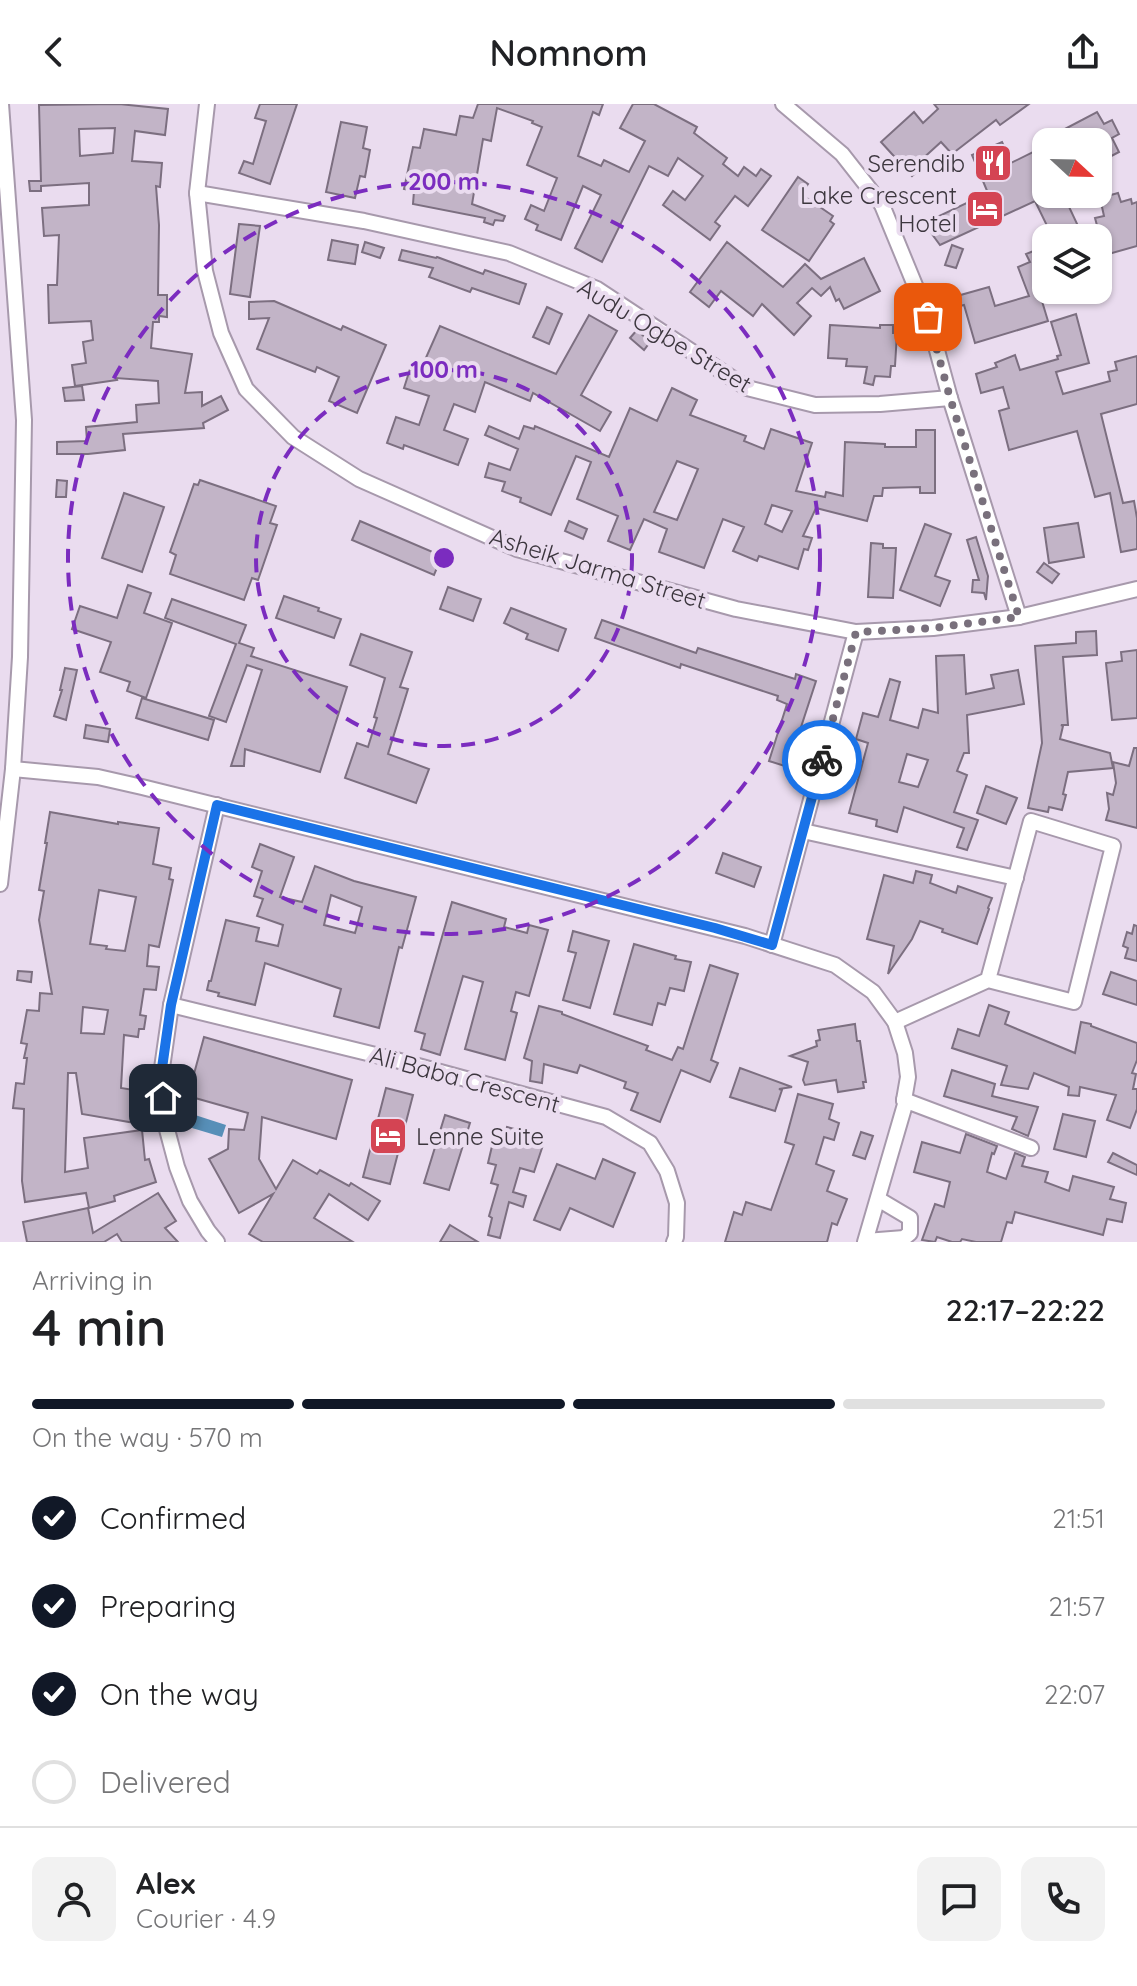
<!DOCTYPE html>
<meta charset="utf-8">
<style>
body{margin:0;font-family:Quicksand,sans-serif;background:#f2f2f2;color:#202124;height:100vh;display:flex;flex-direction:column;font-size:30px;white-space:nowrap}
*{box-sizing:border-box;margin:0}
p{font-size:26px;color:#757577}
.icon{flex:none;width:44px;height:44px;fill:none;stroke:currentColor;stroke-width:2;stroke-linecap:round;stroke-linejoin:round}
.map{position:relative;height:1138px;overflow:hidden}
.sheet{display:flex;flex-direction:column;background:#fff;flex:1}
.sheet>*{flex:none}
.needle{width:52px;rotate:112deg}
.buttons{position:absolute;left:1032px;top:24px;display:grid;gap:16px}
.buttons a{display:grid;place-items:center;width:80px;height:80px;border-radius:16px;background:#fff;box-shadow:0 2px 6px #0004;font-size:40px}
.pin{position:absolute;display:grid;place-items:center;width:68px;height:68px;color:#fff;margin:-34px;border-radius:16px;box-shadow:0 4px 12px #0006}
.courier{position:absolute;display:grid;place-items:center;width:80px;height:80px;margin:-40px;border:6px solid #1a73e8;border-radius:50%;background:#fff;color:#222;box-shadow:0 2px 10px #0007}
.overview em{font-style:normal;font-weight:600}
.overview div{display:flex;flex-direction:column-reverse}
.overview{display:flex;align-items:center;justify-content:space-between;height:136px;padding:0 32px}
h1{font-size:52px;font-weight:600;line-height:60px}
.bar{display:grid;grid-template-columns:repeat(4,1fr);gap:12px 8px;align-content:center;height:96px;padding:0 32px}
.bar i{height:10px;border-radius:6px;background:#e0e0e0}
.bar .selected{background:#111827}
.bar p{grid-column:span 4}
.line{display:flex;align-items:center;gap:20px;padding:0 32px;border-top:2px solid #e0e0e0}
.line div{flex:1}
.round{display:grid;place-items:center;flex:none;width:84px;height:84px;border-radius:16px;background:#f2f2f2}
ol{padding:0 32px;list-style:none}
li{display:flex;align-items:center;gap:24px;height:88px}
li p{margin-inline-start:auto}
li .icon{padding:8px;border-radius:50%;background:#111827;color:#fff;stroke-width:4}
li:last-child{color:#757577}
li i{width:44px;height:44px;border:4px solid #e0e0e0;border-radius:50%}
header{display:flex;justify-content:space-between;align-items:center;height:104px;padding:0 32px;background:#fff;font-size:36px;font-weight:600}
.map>svg:first-child{display:block}
.water{fill:#578fb8}
.building{fill:#c2b4c7;stroke:#7c6f80;stroke-width:2;fill-rule:evenodd}
.lines{fill:none;stroke-linecap:round;stroke-linejoin:round}
.minor-casing{stroke:#a799ac;stroke-width:18}
.minor{stroke:#fff;stroke-width:14}
.done{stroke:#79707c;stroke-width:8;stroke-dasharray:0 14.4}
.route{stroke:#1a73e8;stroke-width:10}
.ring{fill:none;stroke:#7b2cbf;stroke-width:4;stroke-dasharray:14 10}
.labels{text-anchor:middle;dominant-baseline:central;stroke-width:8;stroke-linejoin:round;paint-order:stroke}
.poi-label{font-size:24px;fill:#3c363e;stroke:#eadcef;text-anchor:end}
.street-label{font-size:24px;fill:#3c363e;stroke:#eadcef}
.centre{fill:#7b2cbf;stroke:#eadcef;stroke-width:4}
.ring-label{font-size:24px;text-anchor:middle;font-weight:bold;fill:#7b2cbf;stroke:#eadcef;stroke-width:8;stroke-linejoin:round;paint-order:stroke}
</style>
<header><svg class="icon" aria-label="back" viewBox="0 0 24 24"><path d="M15 5l-7 7 7 7"/></svg>Nomnom<svg class="icon" aria-label="share" viewBox="0 0 24 24"><path d="M12 15V3M7 8l5-5 5 5M5 13v7h14v-7"/></svg></header>
<div class="map">
<svg width="1137" height="1138" viewBox="0 0 1137 1138">
<rect width="100%" height="100%" fill="#eadcef"/>
<!-- water -->
<polygon class="water" points="195,1011 226,1021 222,1033 192,1024"/>
<!-- building -->
<g class="building">
<path d="M119,0L168,5L165,31L135,27L132,57L162,59L160,83L156,82L159,121L158,191H167V213L159,212V218H153L151,244L192,250L185,289L202,288V302L221,292L228,306L203,319L204,324L123,330L125,346L88,350H57V338L87,337L86,323L137,318L136,301L159,299L158,277L116,274L117,276L75,282L72,261L86,259L83,238L93,236L91,217L49,219L48,181H57L59,131L44,132L42,104L89,101V79L41,82V87H30L29,77H41L39,1ZM115,24L113,49L80,52L79,25Z"/>
<polygon points="260,0 297,0 270,80 239,69 244,57 253,60 266,17 255,14"/>
<polygon points="478,0 603,0 599,11 593,8 578,52 601,62 604,56 629,68 645,37 620,24 633,0 654,0 697,23 694,29 727,54 723,60 738,72 744,63 756,72 761,65 771,72 748,102 735,92 715,118 720,122 710,136 663,101 673,87 685,96 703,72 678,54 668,72 649,62 602,158 575,144 601,91 583,82 561,136 536,126 538,121 525,115 531,101 544,107 557,74 527,61 542,23 532,19 533,17 497,4 491,37 483,35 472,100 505,112 503,117 495,116 493,121 484,118 485,114 413,100 414,87 404,85 413,43 420,44 424,25 456,31 460,12 473,14"/>
<polygon points="934,0 1029,0 1000,21 996,16 952,50 941,38 919,58 923,62 912,72 881,38 914,8 923,19 938,5"/>
<polygon points="1097,8 1104,20 1112,16 1119,30 1112,34 1119,48 1098,59 1098,38 1066,38 1061,27"/>
<polygon points="341,18 367,23 363,44 370,46 365,73 360,72 355,94 326,88"/>
<polygon points="1002,38 1011,59 1037,46 1046,65 1046,98 1063,90 1079,124 1066,131 1068,134 1053,134 1035,97 940,141 926,122 939,112 988,89 972,51"/>
<polygon points="798,73 808,80 801,90 833,112 830,117 834,120 809,157 762,126"/>
<polygon points="1118,89 1121,98 1131,95 1132,100 1137,98 1137,142 1105,151 1095,114 1104,112 1100,94"/>
<polygon points="239,120 260,122 250,193 230,190"/>
<polygon points="332,136 358,141 355,160 328,156"/>
<polygon points="365,138 384,144 380,154 362,148"/>
<polygon points="727,138 783,183 805,160 821,175 864,154 880,187 844,205 839,195 836,197 830,183 821,192 812,184 797,199 811,212 794,231 762,200 753,212 721,187 709,203 690,188"/>
<polygon points="952,141 963,145 956,164 945,161"/>
<polygon points="1046,142 1046,170 1035,174 1048,217 975,239 964,201 960,202 957,192 989,183 995,202 1029,192 1018,163 1030,158 1026,150"/>
<polygon points="402,146 436,154 437,153 483,170 485,166 526,180 519,200 472,184 470,188 429,173 433,164 399,156"/>
<polygon points="274,197 341,226 343,222 386,241 357,309 329,297 339,273 317,263 315,268 257,245 269,214 249,215 249,198"/>
<polygon points="547,203 562,210 549,240 533,233"/>
<polygon points="1076,210 1089,259 1056,268 1063,290 1110,277 1108,268 1117,266 1115,258 1137,252 1137,300 1101,310 1123,399 1134,397 1137,414 1137,445 1121,448 1110,389 1095,393 1077,327 1009,346 999,307 1009,304 1003,283 981,289 976,270 997,263 995,259 1015,251 1020,266 1058,255 1057,252 1061,251 1051,218"/>
<polygon points="589,211 617,227 581,291 611,308 600,327 533,289 530,297 485,278 475,308 454,300 444,326 468,335 458,361 404,341 403,345 387,339 396,313 419,321 429,292 404,284 411,262 421,265 440,222 556,270"/>
<polygon points="830,221 880,224 880,221 893,221 893,229 897,229 895,262 891,262 890,273 875,272 873,281 864,279 867,263 846,262 847,255 828,254"/>
<polygon points="637,226 650,238 644,246 630,234"/>
<polygon points="82,282 84,296 65,297 63,284"/>
<path d="M672,284L697,296L690,311L746,332L744,337L764,345L771,325L812,339L796,387L825,393L826,388L843,392L845,338L885,340V343H916V326H935V389H920V383L883,384L882,392H874L867,417L816,404L803,432L812,434L808,446L804,445L798,465L759,452L757,457L733,447L744,423L723,415L704,464L659,448L667,425L644,415L630,446L608,437L618,412L577,395L591,358L576,352L551,411L520,398L521,394L502,387L505,378L485,373L489,359L510,366L518,345L485,331L489,322L519,335L524,322L534,325L535,322L609,353L630,304L657,317ZM677,357L698,365L677,416L654,408ZM772,401L792,407L782,428L765,420Z"/>
<polygon points="57,376 67,377 66,393 56,393"/>
<polygon points="200,376 276,402 270,419 277,421 258,476 252,474 244,496 170,470 176,451 170,448 194,380 198,381"/>
<polygon points="124,389 164,403 142,468 102,454"/>
<polygon points="360,417 442,452 434,471 352,436"/>
<polygon points="569,417 587,425 583,435 565,427"/>
<polygon points="1078,419 1084,453 1049,459 1044,424"/>
<polygon points="925,420 951,430 935,472 950,477 940,502 900,486"/>
<polygon points="976,433 988,472 986,496 984,489 972,488 973,476 979,476 967,436"/>
<polygon points="871,439 883,440 883,444 896,444 893,494 868,493"/>
<polygon points="1044,459 1059,470 1052,479 1037,468"/>
<polygon points="128,481 151,489 144,509 172,519 146,594 127,587 130,578 100,568 111,538 72,525 80,502 117,514"/>
<polygon points="448,483 481,495 473,517 440,505"/>
<polygon points="284,492 319,504 318,507 341,515 334,534 276,514"/>
<polygon points="172,495 246,521 239,539 254,544 251,552 347,583 320,668 245,645 244,662 231,662 262,566 247,561 226,618 209,612 236,540 165,514"/>
<polygon points="511,504 566,525 558,547 526,535 528,530 504,519"/>
<polygon points="602,516 696,549 698,544 795,575 796,570 816,577 788,663 769,657 787,600 777,596 778,592 681,560 680,564 595,534"/>
<polygon points="1096,527 1097,551 1063,553 1068,621 1061,621 1063,622 1060,635 1110,649 1113,664 1068,668 1063,690 1066,691 1062,706 1049,703 1048,708 1028,704 1042,639 1035,542 1076,539 1076,528"/>
<polygon points="361,530 412,548 400,583 408,585 388,650 429,665 416,699 345,674 357,639 368,643 377,614 374,613 385,574 350,561"/>
<polygon points="1137,546 1137,614 1112,616 1106,559 1122,557 1121,548"/>
<path d="M964,551L966,590L994,584L991,571L1018,566L1024,600L967,611L969,649H964L957,667L967,671L954,708L978,716L967,746L957,743L964,724L904,703L897,728L876,722L877,716L849,709L868,639L856,635L863,609L878,613L890,575L900,578L890,616L918,624L923,605L938,609L936,552ZM907,650L928,656L918,683L899,678Z"/>
<polygon points="65,564 77,566 66,616 54,612 62,586 60,586"/>
<polygon points="142,594 214,616 208,636 136,614"/>
<polygon points="86,621 110,625 108,638 84,634"/>
<polygon points="1134,644 1137,644 1137,724 1106,716 1109,705 1107,689 1113,691 1116,679 1113,658 1129,662"/>
<polygon points="986,682 1017,694 1006,720 977,709"/>
<path d="M50,708L118,720V718L159,724L153,760L171,764L169,775L173,776L159,843L149,841L147,862L159,863L156,886L144,885L140,911L146,912L144,925H139L138,933L124,931L121,984L140,987L135,1019L82,1010L76,969H68L65,1068L88,1064L84,1034L142,1026L145,1056L149,1055L156,1078L114,1092L115,1097L89,1104L86,1089L25,1098L22,1077L24,1005L13,1004L16,979L24,980L27,954H24L27,940L21,939L27,906L39,907L40,889L52,890L39,816L44,787L39,786L47,739H45ZM99,786L136,793L125,847L106,845L107,842L90,840ZM83,903L108,906L104,930L81,929Z"/>
<path d="M260,740L294,753L280,793L302,798L315,762L354,777L416,793L402,844L399,843L379,924L334,912L341,885L265,859L255,901L218,892L219,889L207,886L209,877H211L226,816L259,824L256,837L278,842L283,821L257,812L263,795L254,792L262,767L252,763ZM331,791L362,803L355,829L324,821Z"/>
<polygon points="723,749 761,763 754,783 716,769"/>
<polygon points="916,767 932,771 930,779 956,789 958,782 992,794 988,804 989,805 977,840 942,828 943,825 920,817 912,835 888,870 894,842 867,835 884,771 913,779"/>
<polygon points="452,798 506,815 504,823 527,829 529,821 548,826 529,892 516,888 511,907 517,909 505,956 465,945 483,878 463,872 440,951 421,945 425,930 415,927"/>
<polygon points="1134,821 1137,822 1137,857 1125,854 1128,844 1123,842 1127,828 1132,830"/>
<polygon points="573,827 609,837 590,904 563,896 576,849 568,847"/>
<polygon points="634,840 676,852 675,855 691,858 684,887 670,884 665,901 658,899 652,921 614,910"/>
<polygon points="710,861 738,870 711,956 718,959 710,978 681,966 660,1018 631,1006 638,989 624,984 626,978 580,961 577,969 544,960 542,979 530,977 532,957 524,954 539,902 562,908 562,910 648,942 646,946 672,956 678,943 683,945"/>
<polygon points="18,867 32,868 31,878 17,876"/>
<polygon points="1111,868 1137,877 1137,901 1103,890"/>
<polygon points="989,901 1009,908 1005,920 1075,949 1081,918 1091,920 1091,922 1137,939 1137,956 1132,969 1136,970 1133,985 1137,985 1137,1005 1130,1024 1107,1016 1116,991 1080,983 1079,992 1068,991 1069,983 1034,969 1028,985 1001,981 1007,962 952,944 958,925 979,932"/>
<polygon points="855,920 857,937 860,937 866,978 863,978 864,984 838,988 836,976 805,981 803,976 808,958 790,952 817,942 816,937 820,936 818,926"/>
<polygon points="204,933 352,976 336,1035 262,1013 259,1055 276,1085 293,1056 317,1070 320,1066 349,1082 351,1079 380,1097 368,1116 329,1090 314,1114 353,1138 263,1138 249,1130 273,1090 239,1109 209,1055 228,1045 229,1025 244,1026 248,1009 188,992"/>
<polygon points="740,964 792,983 779,985 782,986 775,1007 730,993"/>
<polygon points="952,966 995,980 992,992 1038,1003 1028,1032 1012,1025 1017,1013 944,992"/>
<polygon points="386,984 413,991 390,1080 363,1073"/>
<polygon points="798,990 833,1000 829,1015 839,1019 834,1036 824,1033 816,1060 834,1067 827,1087 847,1095 837,1121 832,1119 827,1138 725,1138 734,1108 742,1111 746,1098 771,1106 794,1041 785,1038"/>
<polygon points="1063,1010 1095,1017 1086,1053 1054,1045"/>
<polygon points="445,1011 470,1019 449,1086 424,1079"/>
<polygon points="507,1023 529,1029 527,1036 543,1041 534,1068 520,1064 513,1088 526,1092 523,1103 509,1098 500,1134 488,1131 492,1114 489,1112 498,1081 491,1079 496,1061 488,1059 493,1038 503,1040"/>
<polygon points="861,1028 873,1032 865,1055 853,1051"/>
<polygon points="966,1030 997,1042 994,1050 992,1049 987,1068 1006,1075 1015,1049 1025,1053 1022,1062 1048,1068 1045,1078 1069,1087 1073,1072 1114,1083 1110,1095 1126,1099 1122,1118 1107,1115 1103,1131 1015,1108 1012,1119 1007,1118 1001,1138 976,1138 962,1135 960,1138 952,1138 937,1133 935,1138 922,1136 935,1100 944,1103 950,1078 914,1068 922,1038 960,1049"/>
<polygon points="1113,1049 1137,1061 1137,1071 1108,1058"/>
<polygon points="603,1055 635,1069 613,1123 570,1104 560,1126 534,1116 557,1060 595,1075"/>
<polygon points="158,1089 176,1117 165,1124 178,1138 122,1138 117,1130 104,1138 27,1138 23,1118 88,1104 93,1129"/>
<polygon points="450,1121 478,1138 440,1138"/>
</g>
<g class="lines">
<defs>
<g id="minor">
<polyline points="207,0 197,89 205,167 221,229 246,285 293,333 359,375 517,445 736,505 856,528 933,524 1019,513 1137,485"/>
<polyline points="783,0 842,50 882,101 928,213 950,294 1019,513"/>
<polyline points="197,89 364,117 509,149 597,185 747,284 815,301 880,300 950,294"/>
<polyline points="13,665 98,673 142,683 745,832 835,861 873,888 895,918 905,949 908,973 904,996 906,997 865,1138"/>
<polyline points="217,701 171,901 161,971 165,1018 177,1063 190,1097 208,1127 217,1138"/>
<polyline points="803,727 1016,774"/>
<polyline points="0,780 13,665 20,553 24,316 1,0"/>
<polyline points="772,841 856,528"/>
<polyline points="171,901 396,956 606,1013 650,1039 667,1067 677,1099 676,1133 674,1138"/>
<polyline points="895,918 988,876 1074,898 1113,742 1031,717 988,876"/>
<polyline points="904,996 1031,1044"/>
<polyline points="866,1137 904,1134 910,1129 910,1114 878,1095"/>
</g>
</defs>
<!-- minor casing -->
<use href="#minor" class="minor-casing"/>
<!-- minor -->
<use href="#minor" class="minor"/>
</g>
<g class="lines">
<!-- done -->
<polyline class="done" points="822,656 856,528 933,524 1019,513 950,294 928,213"/>
<!-- route -->
<polyline class="route" points="163,994 161,971 171,901 217,701 715,824 772,841 822,656"/>
</g>
<!-- distance rings -->
<g class="ring">
<circle cx="444" cy="454" r="188"/>
<circle cx="444" cy="454" r="376"/>
</g>
<!-- icons -->
<defs>
<symbol id="restaurant-square" viewBox="-11 -11 22 22"><rect x="-9" y="-9" width="18" height="18" rx="4" fill="#d44453" stroke="#eadcef"/><path d="M-5-6h1v4h1v-4h1v4h1v-4h1v5L-1.5 .5V6h-2V.5L-5-1ZM5-6V6H3V1.5H1.5Q1.5-4 5-6Z" fill="#fff"/></symbol>
<symbol id="hotel-square" viewBox="-11 -11 22 22"><rect x="-9" y="-9" width="18" height="18" rx="4" fill="#d44453" stroke="#eadcef"/><path d="M-6-4.5h1.5V1H6V5H4.5V3h-9V5H-6ZM-4 0a1.8 1.8 0 1 1 3.6 0ZM.5 0V-2.5h3Q6-2.5 6 0Z" fill="#fff"/></symbol>
</defs>
<g fill-rule="evenodd">
<use href="#restaurant-square" x="971" y="37" width="44" height="44"/>
<use href="#hotel-square" x="963" y="83" width="44" height="44"/>
<use href="#hotel-square" x="366" y="1010" width="44" height="44"/>
</g>
<g class="labels">
<!-- poi labels -->
<g class="poi-label">
<text x="965" y="59">Serendib</text>
<text x="957" y="91">Lake Crescent<tspan x="957" dy="28">Hotel</tspan></text>
<text x="416" y="1032" text-anchor="start">Lenne Suite</text>
</g>
<!-- street labels -->
<g class="street-label">
<text transform="translate(665 231) rotate(31)">Audu Ogbe Street</text>
<text transform="translate(598 464) rotate(17)">Asheik Jarma Street</text>
<text transform="translate(465 975) rotate(15)">Ali Baba Crescent</text>
</g>
</g>
<circle cx="444" cy="454" r="12" class="centre"/>
<g class="ring-label">
<text x="444" y="86">200 m</text>
<text x="444" y="274">100 m</text>
</g>
</svg>
<div class="buttons">
<a><svg class="needle" viewBox="-14 -14 28 28"><path d="M0-13l5 13h-10z" fill="#e53935"/><path d="M0 13l5-13h-10z" fill="#757577"/></svg></a>
<a><svg class="icon" aria-label="layers" viewBox="0 0 24 24"><path d="M12 4l9 5-9 5-9-5zM3 14l9 5 9-5"/></svg></a>
</div>
<div class="pin" style="left:928px;top:213px;background:#ea580c"><svg class="icon" aria-label="bag" viewBox="0 0 24 24"><path d="M5 8h14l-1 12H6zM9 8a3 3 0 0 1 6 0"/></svg></div>
<div class="pin" style="left:163px;top:994px;background:#1f2937"><svg class="icon" aria-label="home" viewBox="0 0 24 24"><path d="M3 11l9-7 9 7M6 9v11h12V9"/></svg></div>
<div class="courier" style="left:822px;top:656px"><svg class="icon" aria-label="bike" viewBox="0 0 24 24"><circle cx="6" cy="16" r="4"/><circle cx="18" cy="16" r="4"/><path d="M6 16l4-8h5l3 8M10 8l3 8H6M13 5h3"/></svg></div>
</div>
<section class="sheet">
<div class="overview"><div><h1>4 min</h1><p>Arriving in</p></div><em>22:17–22:22</em></div>
<div class="bar"><i class="selected"></i><i class="selected"></i><i class="selected"></i><i></i><p>On the way · 570 m</p></div>
<ol>
<li><svg class="icon" aria-label="check" viewBox="0 0 24 24"><path d="M5 12l5 5 9-10"/></svg>Confirmed<p>21:51</p></li>
<li><svg class="icon" aria-label="check" viewBox="0 0 24 24"><path d="M5 12l5 5 9-10"/></svg>Preparing<p>21:57</p></li>
<li><svg class="icon" aria-label="check" viewBox="0 0 24 24"><path d="M5 12l5 5 9-10"/></svg>On the way<p>22:07</p></li>
<li><i></i>Delivered</li>
</ol>
<div class="line" style="height:144px"><a class="round"><svg class="icon" aria-label="person" viewBox="0 0 24 24"><circle cx="12" cy="8" r="4"/><path d="M4 21q1-7 8-7t8 7"/></svg></a><div><b>Alex</b><p>Courier · 4.9</p></div><a class="round"><svg class="icon" aria-label="chat" viewBox="0 0 24 24"><path d="M4 5h16v11H9l-5 4z"/></svg></a><a class="round"><svg class="icon" aria-label="phone" viewBox="0 0 24 24"><path d="M5 4h4l2 5-3 2q2 4 5 5l2-3 5 2v4C11 20 4 13 5 4z"/></svg></a></div>
</section>
